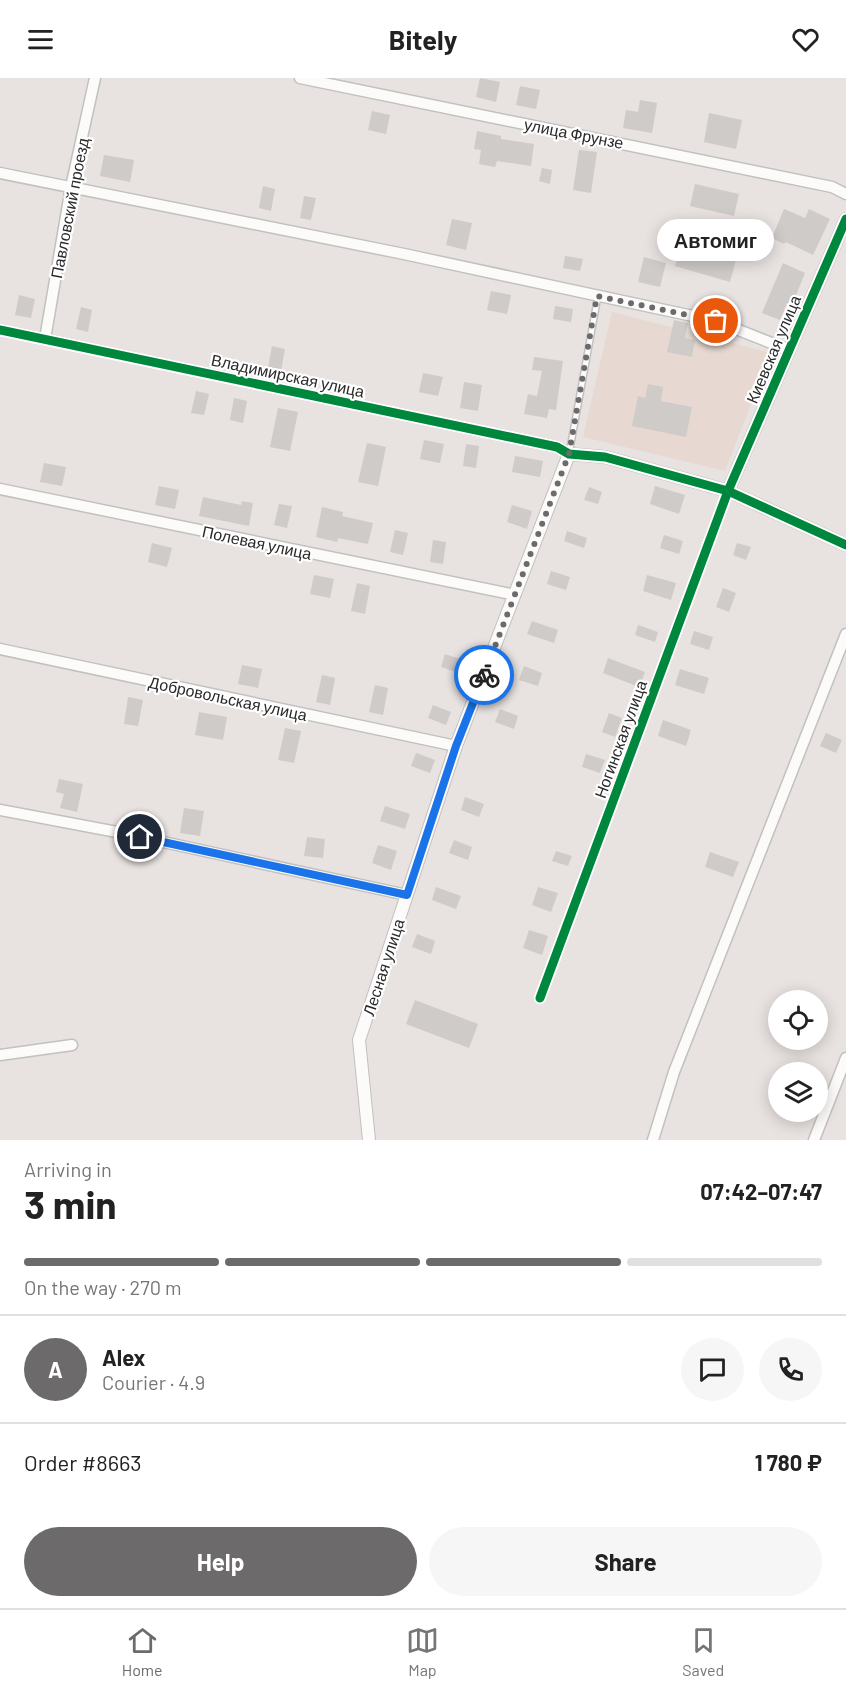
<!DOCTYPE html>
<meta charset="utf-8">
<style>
body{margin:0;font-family:Barlow,sans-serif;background:#f6f6f6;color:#222;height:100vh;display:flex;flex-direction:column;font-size:22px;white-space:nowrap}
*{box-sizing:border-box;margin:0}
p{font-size:20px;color:#767676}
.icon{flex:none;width:33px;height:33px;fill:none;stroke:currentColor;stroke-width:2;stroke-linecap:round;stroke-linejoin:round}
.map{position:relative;height:1062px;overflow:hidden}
.side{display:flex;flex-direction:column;background:#fff;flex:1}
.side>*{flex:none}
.controls{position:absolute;left:768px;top:912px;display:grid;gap:12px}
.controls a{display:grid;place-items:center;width:60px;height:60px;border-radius:50%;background:#fff;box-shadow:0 3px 15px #0003;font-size:30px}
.pin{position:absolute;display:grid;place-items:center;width:51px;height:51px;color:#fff;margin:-26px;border:3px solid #fff;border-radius:50%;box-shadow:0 2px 6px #0007}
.courier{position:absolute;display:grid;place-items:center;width:60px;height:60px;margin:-30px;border:4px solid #1a73e8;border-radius:50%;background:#fff;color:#222;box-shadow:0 2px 8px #0007}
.bubble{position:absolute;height:42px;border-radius:21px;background:#fff;box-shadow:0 3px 15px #0003;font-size:20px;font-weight:700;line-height:42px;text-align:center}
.headline em{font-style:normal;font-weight:700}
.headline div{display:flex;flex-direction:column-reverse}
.headline{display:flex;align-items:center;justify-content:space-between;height:102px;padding:0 24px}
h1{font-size:39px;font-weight:700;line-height:45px}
.bar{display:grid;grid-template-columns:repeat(4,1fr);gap:9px 6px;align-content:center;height:72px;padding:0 24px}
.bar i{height:8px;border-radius:4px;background:#e0e0e0}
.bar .on{background:#6c6a6a}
.bar p{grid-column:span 4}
.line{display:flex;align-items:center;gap:15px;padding:0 24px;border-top:2px solid #e0e0e0}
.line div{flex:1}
.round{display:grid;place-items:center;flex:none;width:63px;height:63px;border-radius:32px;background:#f6f6f6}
.action{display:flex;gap:12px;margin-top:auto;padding:12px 24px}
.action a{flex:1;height:69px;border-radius:36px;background:#6c6a6a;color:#fff;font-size:24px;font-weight:700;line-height:69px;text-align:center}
.action a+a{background:#f6f6f6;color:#222}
header{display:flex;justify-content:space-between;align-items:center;height:78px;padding:0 24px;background:#fff;font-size:27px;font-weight:700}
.tab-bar{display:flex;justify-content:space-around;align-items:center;height:84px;border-top:2px solid #e0e0e0;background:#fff;font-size:16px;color:#767676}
.tab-bar a{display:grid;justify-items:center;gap:3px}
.tab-bar .on{color:#6c6a6a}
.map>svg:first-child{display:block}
.education{fill:#e7d9d1}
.building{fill:#cfcbc9}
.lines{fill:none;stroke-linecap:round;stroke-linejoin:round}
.service-casing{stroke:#c2c1c1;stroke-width:8}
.minor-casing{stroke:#c2c1c1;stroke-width:13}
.tertiary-casing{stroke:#c2c1c1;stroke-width:14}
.service{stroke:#fcfbfa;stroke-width:5}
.minor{stroke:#fcfbfa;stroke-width:10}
.tertiary{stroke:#fcfbfa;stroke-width:12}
.cycleway-casing{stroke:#fff;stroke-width:13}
.cycleway{stroke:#00873e;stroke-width:9}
.done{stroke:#6c6a6a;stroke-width:6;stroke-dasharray:0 10.8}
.route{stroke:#1a73e8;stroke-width:8}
.labels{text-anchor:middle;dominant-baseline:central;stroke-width:4.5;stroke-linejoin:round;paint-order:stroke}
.street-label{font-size:16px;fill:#2a2a2a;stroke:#fff}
</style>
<header><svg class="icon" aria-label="menu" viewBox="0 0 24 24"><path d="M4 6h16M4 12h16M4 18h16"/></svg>Bitely<svg class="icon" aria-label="heart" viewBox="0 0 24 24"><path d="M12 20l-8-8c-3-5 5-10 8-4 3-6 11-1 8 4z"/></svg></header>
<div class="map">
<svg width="846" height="1062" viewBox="0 0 846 1062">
<rect width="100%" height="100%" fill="#e8e2e0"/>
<!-- education -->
<polygon class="education" points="612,234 771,275 725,393 583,359"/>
<!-- building -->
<g class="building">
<polygon points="480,0 500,4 496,24 476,19"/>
<polygon points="520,8 540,12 536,31 516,27"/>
<polygon points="640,22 657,25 652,55 623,50 626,32 638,34"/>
<polygon points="372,33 390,37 386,56 368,52"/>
<polygon points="709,35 742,42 736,71 704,64"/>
<polygon points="477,53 501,58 501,61 534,66 531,88 497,83 495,89 479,86 481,72 474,71"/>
<polygon points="579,72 597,74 591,115 573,112"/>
<polygon points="104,77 134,82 130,104 100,98"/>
<polygon points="542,90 552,92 550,106 539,103"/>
<polygon points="695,106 739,116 734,138 690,128"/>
<polygon points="263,108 275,111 271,133 259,130"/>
<polygon points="304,118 316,120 311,142 300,140"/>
<polygon points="784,131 805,140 809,131 830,141 813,177 786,164 784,166 772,160"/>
<polygon points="452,141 472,145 466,172 446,167"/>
<polygon points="685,152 740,167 730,204 675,188"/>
<polygon points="565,178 583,181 580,193 563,190"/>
<polygon points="644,179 666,185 660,209 638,204"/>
<polygon points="783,185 805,195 792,227 787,225 780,242 762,235"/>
<polygon points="491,213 511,217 507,236 487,232"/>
<polygon points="19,217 35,221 31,240 15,237"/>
<polygon points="555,228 573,231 571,244 553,241"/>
<polygon points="81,229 92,232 88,254 76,251"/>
<polygon points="674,242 688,245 685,260 695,262 692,279 667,274"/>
<polygon points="272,268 285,271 281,293 268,290"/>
<polygon points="534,279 563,283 556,332 549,331 547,340 524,336 528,316 537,318 542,293 532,292"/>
<polygon points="423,295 443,299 438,318 419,314"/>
<polygon points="464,304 482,307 478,333 460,330"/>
<polygon points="648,306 663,309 661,323 692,329 686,359 632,348 638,318 645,320"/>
<polygon points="196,313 209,316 204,337 191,335"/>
<polygon points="234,320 247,323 243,345 230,342"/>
<polygon points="278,330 298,334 290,373 270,369"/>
<polygon points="424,362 444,366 440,385 420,381"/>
<polygon points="367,365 386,369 378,408 358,404"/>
<polygon points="466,366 479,368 476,390 463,388"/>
<polygon points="515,378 543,383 540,399 512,394"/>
<polygon points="44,385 66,389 62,408 40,404"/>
<polygon points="159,408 179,412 175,431 155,427"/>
<polygon points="655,408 685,417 679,436 650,426"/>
<polygon points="589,409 602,414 598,426 584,422"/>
<polygon points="203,419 241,427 242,423 253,425 249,448 199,438"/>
<polygon points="279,426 292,428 287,450 274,447"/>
<polygon points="512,427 532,433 527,451 507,444"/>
<polygon points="322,429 343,434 342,438 373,445 368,466 338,460 337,464 316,459"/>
<polygon points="395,452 408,455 403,477 390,474"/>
<polygon points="567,453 587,460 584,470 564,463"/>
<polygon points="664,457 683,463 679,476 660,470"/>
<polygon points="433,462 446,464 443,486 430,484"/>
<polygon points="152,465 172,470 167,489 148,484"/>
<polygon points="737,465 751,469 746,482 733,477"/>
<polygon points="551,493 570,499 566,512 547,506"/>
<polygon points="314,497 334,501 330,520 310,516"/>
<polygon points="647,497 676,505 671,522 643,513"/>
<polygon points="357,505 370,508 365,536 351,533"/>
<polygon points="723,510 736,515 729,534 716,529"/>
<polygon points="532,543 558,552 554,565 527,556"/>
<polygon points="638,547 658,554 655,564 635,557"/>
<polygon points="694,553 713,559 709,572 690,566"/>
<polygon points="445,576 472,585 467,598 441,589"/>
<polygon points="608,580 645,594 639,609 603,595"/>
<polygon points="242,587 262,591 258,610 238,606"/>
<polygon points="524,588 542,595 538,608 519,602"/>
<polygon points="680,591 709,600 704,616 675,607"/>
<polygon points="322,597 335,600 330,627 316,624"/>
<polygon points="375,607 388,610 383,637 369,634"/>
<polygon points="128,619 143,622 138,648 124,646"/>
<polygon points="433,627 451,634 446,647 428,640"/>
<polygon points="500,631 518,638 514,651 495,644"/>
<polygon points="199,634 227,639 223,662 195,657"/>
<polygon points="609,635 622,640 615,659 602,654"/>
<polygon points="663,642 691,652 686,668 658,658"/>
<polygon points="285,650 301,653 294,685 278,682"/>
<polygon points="826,655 842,662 836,675 820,668"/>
<polygon points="416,675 435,682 430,695 411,688"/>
<polygon points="586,676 605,682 600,695 582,689"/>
<polygon points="59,701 83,706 77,734 60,730 64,716 56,714"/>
<polygon points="465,719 484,726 479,739 461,732"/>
<polygon points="385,728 410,736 405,751 380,743"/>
<polygon points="184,730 204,733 200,758 180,755"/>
<polygon points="307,759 325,761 323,780 304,778"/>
<polygon points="454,762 472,769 468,782 449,775"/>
<polygon points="378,767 397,773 391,792 372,785"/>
<polygon points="556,773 572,778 568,788 552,783"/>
<polygon points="710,774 739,784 733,799 705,789"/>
<polygon points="436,809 461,818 456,831 432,822"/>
<polygon points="538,809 558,815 551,834 532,827"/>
<polygon points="529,852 548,858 542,877 523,870"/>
<polygon points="417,856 435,863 431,876 412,869"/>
<polygon points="415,922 478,946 469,970 406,946"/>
</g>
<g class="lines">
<defs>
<polyline id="service" points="569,376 598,218"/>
<g id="minor">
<polyline points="300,0 832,109 846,116"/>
<polyline points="0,95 404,176 716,243 789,272"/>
<polyline points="0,252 557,369 569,376"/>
<polyline points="45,261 71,109 95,0"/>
<polyline points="0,411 515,517"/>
<polyline points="0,571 456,668"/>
<polyline points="0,732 117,754 407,817"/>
<polyline points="540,920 728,413"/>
<polyline points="0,977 72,967"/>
<polyline points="653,1062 674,994 846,556"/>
<polyline points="814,1062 846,980"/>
</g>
<g id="tertiary">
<polyline points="728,413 846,141"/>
<polyline points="369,1062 359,962 456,668 569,376 605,379 728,413 846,467"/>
</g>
</defs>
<!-- service casing -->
<use href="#service" class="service-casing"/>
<!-- minor casing -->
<use href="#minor" class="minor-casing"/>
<!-- tertiary casing -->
<use href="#tertiary" class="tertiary-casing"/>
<!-- service -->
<use href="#service" class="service"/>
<!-- minor -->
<use href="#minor" class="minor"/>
<!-- tertiary -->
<use href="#tertiary" class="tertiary"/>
<defs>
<g id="cycleway">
<polyline points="0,252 557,369 569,376 605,379 728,413 846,467"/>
<polyline points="540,920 728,413 846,141"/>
</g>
</defs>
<!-- cycleway casing -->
<use href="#cycleway" class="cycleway-casing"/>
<!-- cycleway -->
<use href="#cycleway" class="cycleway"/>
</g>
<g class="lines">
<!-- done -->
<polyline class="done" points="484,597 569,376 597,218 716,243"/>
<!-- route -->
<polyline class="route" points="140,759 407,817 456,668 484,597"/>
</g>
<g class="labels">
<!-- street labels -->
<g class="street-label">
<text transform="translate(574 55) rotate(11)">улица Фрунзе</text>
<text transform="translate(69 130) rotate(-79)">Павловский проезд</text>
<text transform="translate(773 271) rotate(-67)">Киевская улица</text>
<text transform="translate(288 297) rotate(12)">Владимирская улица</text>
<text transform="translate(257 464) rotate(12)">Полевая улица</text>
<text transform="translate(228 620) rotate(12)">Добровольская улица</text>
<text transform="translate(620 661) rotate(-70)">Ногинская улица</text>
<text transform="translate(383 889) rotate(-72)">Лесная улица</text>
</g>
</g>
</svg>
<div class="controls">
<a><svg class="icon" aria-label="locate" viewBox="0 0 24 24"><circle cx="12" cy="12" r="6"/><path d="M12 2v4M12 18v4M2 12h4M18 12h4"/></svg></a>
<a><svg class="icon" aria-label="layers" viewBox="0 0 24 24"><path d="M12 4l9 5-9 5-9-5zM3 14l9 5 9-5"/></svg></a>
</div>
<div class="pin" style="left:716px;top:243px;background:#ea580c"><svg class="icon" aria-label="bag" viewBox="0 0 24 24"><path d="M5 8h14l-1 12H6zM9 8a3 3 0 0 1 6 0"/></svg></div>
<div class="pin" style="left:140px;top:759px;background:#1f2937"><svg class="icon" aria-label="home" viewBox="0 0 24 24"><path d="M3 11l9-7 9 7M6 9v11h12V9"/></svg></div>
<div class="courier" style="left:484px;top:597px"><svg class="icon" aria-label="bike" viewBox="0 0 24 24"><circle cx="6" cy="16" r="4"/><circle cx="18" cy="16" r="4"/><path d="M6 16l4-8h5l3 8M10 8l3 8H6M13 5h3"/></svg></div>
<div class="bubble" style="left:657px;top:141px;width:117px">Автомиг</div>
</div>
<section class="side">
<div class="headline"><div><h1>3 min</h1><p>Arriving in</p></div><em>07:42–07:47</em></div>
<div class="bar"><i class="on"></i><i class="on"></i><i class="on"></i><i></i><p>On the way · 270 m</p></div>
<div class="line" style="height:108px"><b class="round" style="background:#6c6a6a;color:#fff">A</b><div><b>Alex</b><p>Courier · 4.9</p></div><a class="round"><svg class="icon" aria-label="chat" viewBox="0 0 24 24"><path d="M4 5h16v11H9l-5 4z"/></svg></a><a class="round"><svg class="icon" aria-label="phone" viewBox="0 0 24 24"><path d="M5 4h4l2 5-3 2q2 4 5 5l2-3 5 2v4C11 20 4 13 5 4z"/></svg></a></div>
<div class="line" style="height:78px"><div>Order #8663</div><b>1 780 ₽</b></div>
<div class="action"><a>Help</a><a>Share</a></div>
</section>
<nav class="tab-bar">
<a class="on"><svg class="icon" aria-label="home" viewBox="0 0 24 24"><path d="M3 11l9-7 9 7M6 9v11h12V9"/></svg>Home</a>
<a><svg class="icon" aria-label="map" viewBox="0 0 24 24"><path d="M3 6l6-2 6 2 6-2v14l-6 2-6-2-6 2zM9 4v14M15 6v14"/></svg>Map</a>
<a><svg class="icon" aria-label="saved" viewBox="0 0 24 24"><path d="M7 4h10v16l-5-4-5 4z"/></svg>Saved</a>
</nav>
